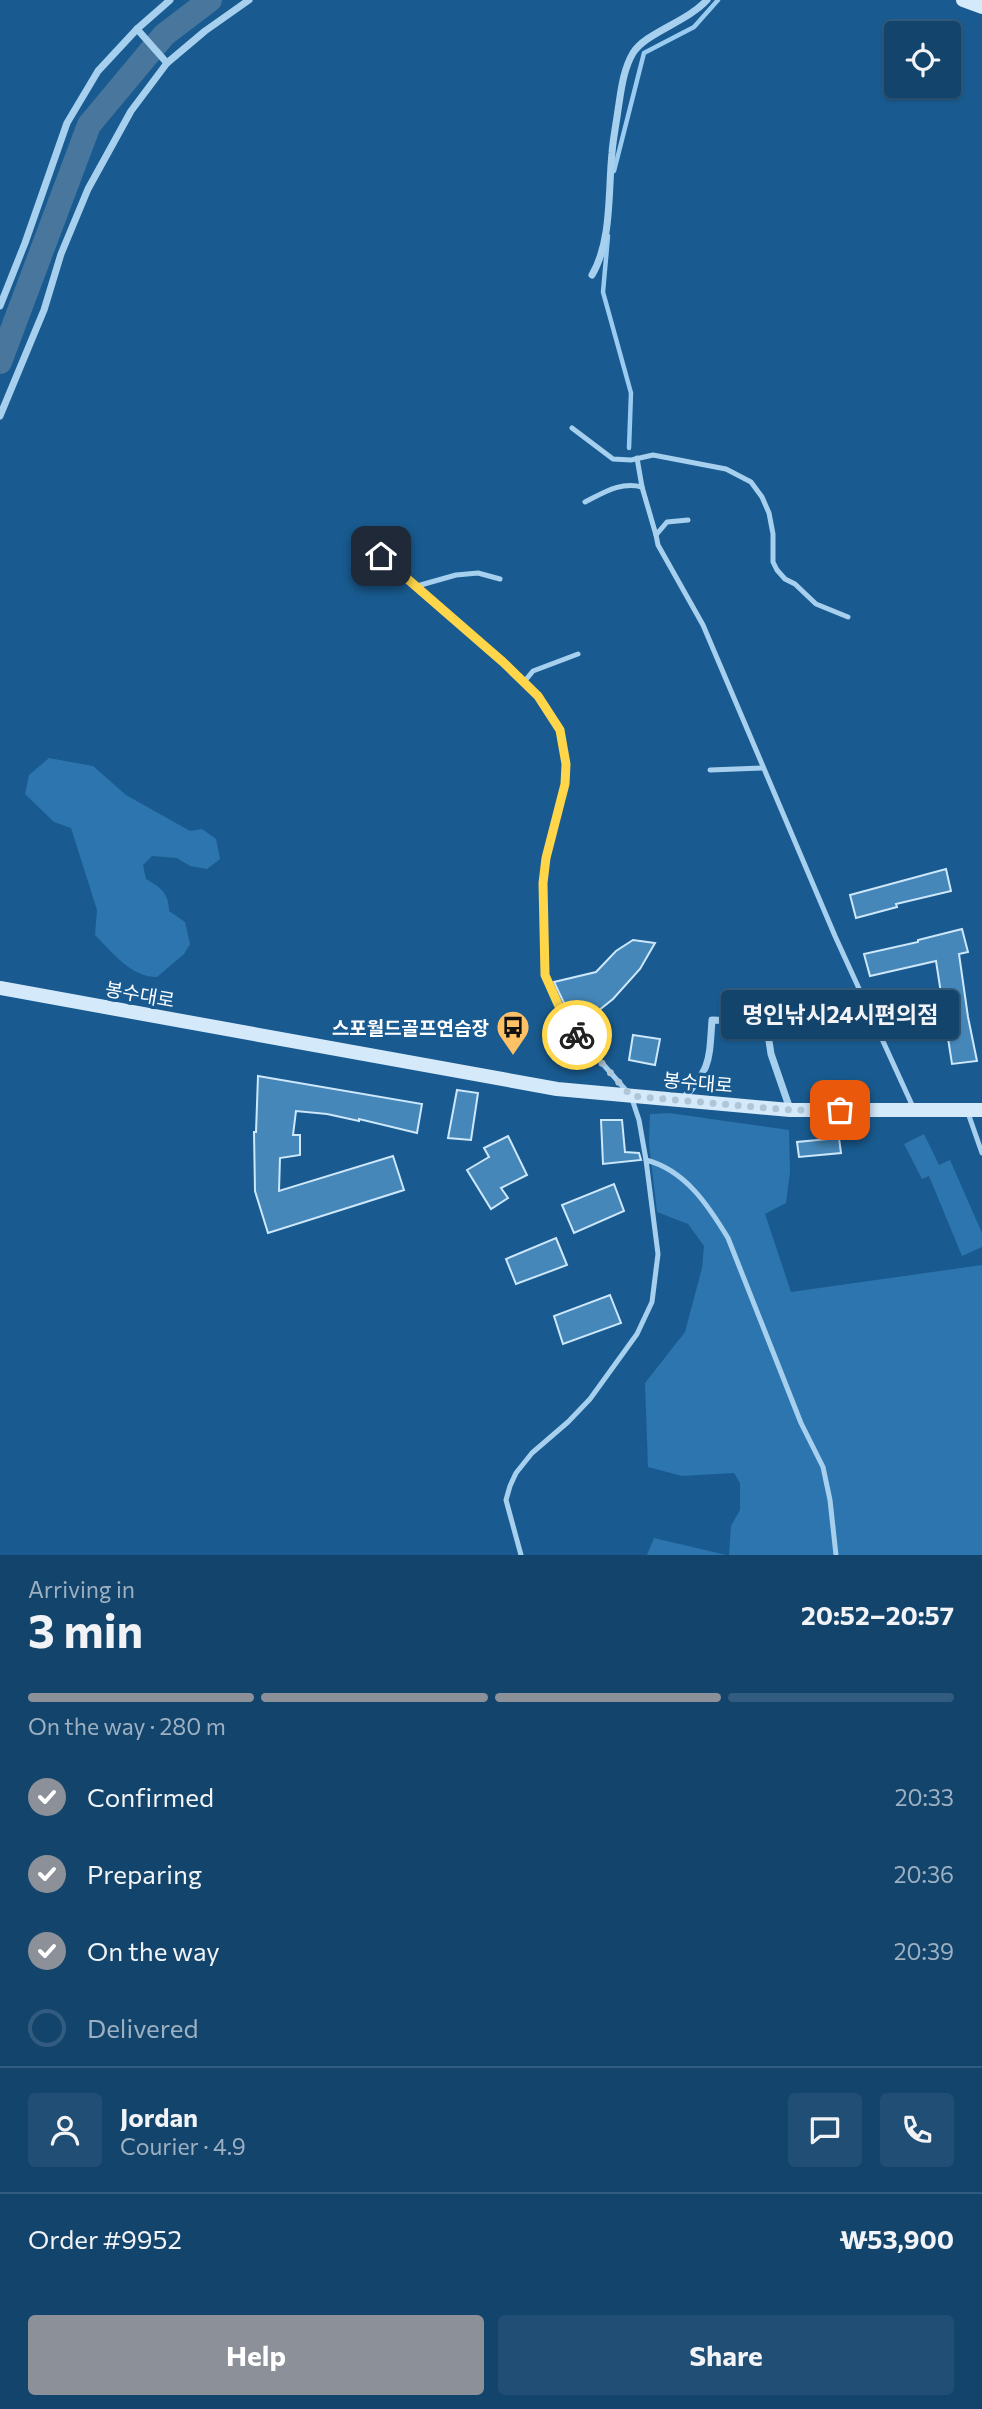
<!DOCTYPE html>
<meta charset="utf-8">
<style>
body{margin:0;font-family:Commissioner,"Noto Sans KR",sans-serif;background:#204e74;color:#f1f3f6;height:100vh;display:flex;flex-direction:column;font-size:26px;white-space:nowrap}
*{box-sizing:border-box;margin:0}
p{font-size:23px;color:#9db0c2}
.icon{flex:none;width:38px;height:38px;fill:none;stroke:currentColor;stroke-width:2;stroke-linecap:round;stroke-linejoin:round}
.map{position:relative;height:1555px;overflow:hidden}
.drawer{display:flex;flex-direction:column;background:#13446c;flex:1}
.drawer>*{flex:none}
.fabs{position:absolute;left:884px;top:21px;display:grid;gap:14px}
.fabs a{display:grid;place-items:center;width:77px;height:77px;border-radius:7px;background:#13446c;box-shadow:0 2px 5px #0004,0 0 0 2px #325c7f;font-size:35px}
.pin{position:absolute;display:grid;place-items:center;width:60px;height:60px;color:#fff;margin:-30px;border-radius:14px;box-shadow:0 4px 10px #0006}
.courier{position:absolute;display:grid;place-items:center;width:70px;height:70px;margin:-35px;border:5px solid #ffd54a;border-radius:50%;background:#fff;color:#222;box-shadow:0 2px 9px #0007}
.bubble{position:absolute;height:49px;border-radius:7px;background:#13446c;box-shadow:0 2px 5px #0004,0 0 0 2px #325c7f;font-size:23px;font-weight:700;line-height:49px;text-align:center}
.summary em{font-style:normal;font-weight:700}
.summary div{display:flex;flex-direction:column-reverse}
.summary{display:flex;align-items:center;justify-content:space-between;height:119px;padding:0 28px}
h1{font-size:46px;font-weight:700;line-height:52px}
.bar{display:grid;grid-template-columns:repeat(4,1fr);gap:10px 7px;align-content:center;height:84px;padding:0 28px}
.bar i{height:9px;border-radius:5px;background:#325c7f}
.bar .active{background:#8c9099}
.bar p{grid-column:span 4}
.line{display:flex;align-items:center;gap:18px;padding:0 28px;border-top:2px solid #325c7f}
.line div{flex:1}
.round{display:grid;place-items:center;flex:none;width:74px;height:74px;border-radius:7px;background:#204e74}
ol{padding:0 28px;list-style:none}
li{display:flex;align-items:center;gap:21px;height:77px}
li p{margin-inline-start:auto}
li .icon{padding:7px;border-radius:50%;background:#8c9099;color:#fff;stroke-width:4}
li:last-child{color:#9db0c2}
li i{width:38px;height:38px;border:4px solid #325c7f;border-radius:50%}
.button{display:flex;gap:14px;margin-top:auto;padding:14px 28px}
.button a{flex:1;height:80px;border-radius:7px;background:#8c9099;color:#fff;font-size:28px;font-weight:700;line-height:80px;text-align:center}
.button a+a{background:#204e74;color:#f1f3f6}
.map>svg:first-child{display:block}
.green{fill:#2c75ae}
.lines{fill:none;stroke-linecap:round;stroke-linejoin:round}
.stream{stroke:#9accf1;stroke-width:4.5}
.river{stroke:#48769c;stroke-width:24}
.building{fill:#4687b9;stroke:#cde7fb;stroke-width:2}
.lane{stroke:#a7d0ef;stroke-width:5}
.street{stroke:#a7d0ef;stroke-width:7}
.secondary{stroke:#d4e9fa;stroke-width:14}
.done{stroke:#aec6d8;stroke-width:7;stroke-dasharray:0 12.6}
.route{stroke:#ffd54a;stroke-width:9}
.labels{text-anchor:middle;dominant-baseline:central;stroke-width:7;stroke-linejoin:round;paint-order:stroke}
.street-label{font-size:19px;fill:#fff;stroke:#195b90}
.poi-label{font-size:19px;font-weight:bold;fill:#fff;stroke:#195b90;text-anchor:end}
</style>
<div class="map">
<svg width="982" height="1555" viewBox="0 0 982 1555">
<rect width="100%" height="100%" fill="#195b90"/>
<!-- green -->
<g class="green">
<path d="M49,758L93,766L126,795L190,831L202,829L216,839L220,859L207,869L190,866L177,858L152,856L143,865L146,879C160,887 169,893 169,911L185,922L190,944L184,954L157,977C131,977 113,953 95,935L97,910L71,828L54,822L25,794L29,775Z"/>
<polygon points="669,1113 789,1130 790,1172 786,1203 765,1214 791,1292 982,1265 982,1555 729,1555 731,1526 740,1510 740,1483 734,1473 682,1476 648,1467 645,1383 685,1332 702,1268 704,1246 688,1224 657,1212 649,1143 650,1114"/>
<polygon points="924,1134 939,1165 950,1160 982,1233 982,1247 962,1256 929,1176 922,1179 904,1144"/>
<polygon points="654,1538 726,1555 647,1555"/>
</g>
<g class="lines">
<!-- stream -->
<g class="stream">
<polyline points="614,171 644,53 694,27 718,0"/>
<polyline points="608,236 603,292 631,393 629,448"/>
</g>
<!-- river -->
<polyline class="river" points="0,362 89,125 164,35 210,0"/>
</g>
<!-- building -->
<g class="building">
<polygon points="946,869 951,891 896,904 897,907 856,918 850,895"/>
<polygon points="962,929 968,952 959,954 968,1017 977,1061 952,1064 936,961 870,976 864,954 918,942 918,940"/>
<polygon points="633,940 655,943 640,969 613,999 583,1023 573,1022 554,982 596,972 616,951"/>
<polygon points="787,1000 794,1029 775,1034 768,1004"/>
<polygon points="633,1035 660,1039 655,1065 629,1060"/>
<polygon points="258,1076 422,1104 417,1133 359,1119 359,1121 327,1114 296,1111 293,1135 300,1135 300,1155 280,1158 279,1191 393,1156 404,1190 268,1233 255,1191 254,1132 256,1132"/>
<polygon points="457,1090 478,1093 471,1140 448,1138"/>
<polygon points="601,1120 622,1120 625,1152 639,1153 641,1160 603,1164"/>
<polygon points="508,1136 527,1175 501,1188 508,1198 491,1209 467,1170 489,1157 484,1148"/>
<polygon points="839,1138 841,1153 799,1157 797,1142"/>
<polygon points="614,1184 624,1211 574,1233 562,1205"/>
<polygon points="556,1238 567,1265 516,1284 506,1259"/>
<polygon points="610,1295 621,1323 563,1344 554,1316"/>
</g>
<g class="lines">
<!-- lane -->
<g class="lane">
<polyline points="572,428 613,459 631,460 653,455 726,469 751,482 762,497 769,513 773,534 773,562 777,570 785,579 795,584 816,604 848,617"/>
<polyline points="637,458 642,487 656,535"/>
<path d="M585,502C603,493 621,481 642,487"/>
<polyline points="688,520 667,522 656,535 658,545 703,625 835,936 913,1107"/>
<polyline points="381,556 503,662 538,696 560,730 566,764 565,784 546,858 543,883 545,975 566,1022 631,1096 639,1120 646,1160 658,1254 652,1302 637,1334 590,1399 568,1422 532,1453 516,1473 510,1486 506,1500 521,1555"/>
<polyline points="417,586 456,575 478,573 500,579"/>
<polyline points="524,682 533,671 578,654"/>
<polyline points="710,770 762,768"/>
<polyline points="968,1113 982,1153"/>
<path d="M646,1160C685,1170 708,1205 728,1238L801,1423L823,1467L830,1500L836,1555"/>
</g>
<!-- street -->
<g class="street">
<polyline points="137,29 170,0"/>
<path d="M592,275C612,241 608,192 612,153C613,139 616,125 618,110C621,91 623,70 633,53C645,33 687,22 707,0"/>
<polyline points="0,306 25,243 67,123 98,71 137,29 167,63"/>
<polyline points="0,416 44,310 61,254 88,189 131,111 167,63 205,31 249,0"/>
<path d="M682,1100C711,1068 709,1062 712,1020L755,1022L767,1028L771,1054L790,1109"/>
</g>
<!-- secondary -->
<g class="secondary">
<polyline points="963,0 982,7"/>
<polyline points="0,988 557,1089 790,1110 982,1110"/>
</g>
</g>
<g class="lines">
<!-- done -->
<polyline class="done" points="577,1035 631,1096 790,1110 840,1110"/>
<!-- route -->
<polyline class="route" points="381,556 503,662 538,696 560,730 566,764 565,784 546,858 543,883 545,975 566,1022 577,1035"/>
</g>
<!-- icons -->
<defs>
<symbol id="bus-pin" viewBox="-11 -11 22 30"><path d="M0 17L-7.5 6A9.5 9.5 0 1 1 7.5 6Z" fill="#ffc165" stroke="#195b90"/><path d="M-5-6H5V4H4V6H2V4H-2V6H-4V4H-5ZM-3.5-4V0h7V-4ZM-3.5 1.2v1.5H-2V1.2ZM2 1.2v1.5H3.5V1.2Z" fill="#111"/></symbol>
</defs>
<g fill-rule="evenodd">
<use href="#bus-pin" x="494" y="1008" width="38" height="52"/>
</g>
<g class="labels">
<!-- street labels -->
<g class="street-label">
<text transform="translate(140 994) rotate(10)">봉수대로</text>
<text transform="translate(698 1082) rotate(5)">봉수대로</text>
</g>
<!-- poi labels -->
<g class="poi-label">
<text x="489" y="1027">스포월드골프연습장</text>
</g>
</g>
</svg>
<div class="fabs">
<a><svg class="icon" aria-label="locate" viewBox="0 0 24 24"><circle cx="12" cy="12" r="6"/><path d="M12 2v4M12 18v4M2 12h4M18 12h4"/></svg></a>
</div>
<div class="pin" style="left:840px;top:1110px;background:#ea580c"><svg class="icon" aria-label="bag" viewBox="0 0 24 24"><path d="M5 8h14l-1 12H6zM9 8a3 3 0 0 1 6 0"/></svg></div>
<div class="pin" style="left:381px;top:556px;background:#1f2937"><svg class="icon" aria-label="home" viewBox="0 0 24 24"><path d="M3 11l9-7 9 7M6 9v11h12V9"/></svg></div>
<div class="courier" style="left:577px;top:1035px"><svg class="icon" aria-label="bike" viewBox="0 0 24 24"><circle cx="6" cy="16" r="4"/><circle cx="18" cy="16" r="4"/><path d="M6 16l4-8h5l3 8M10 8l3 8H6M13 5h3"/></svg></div>
<div class="bubble" style="left:721px;top:990px;width:238px">명인낚시24시편의점</div>
</div>
<section class="drawer">
<div class="summary"><div><h1>3 min</h1><p>Arriving in</p></div><em>20:52–20:57</em></div>
<div class="bar"><i class="active"></i><i class="active"></i><i class="active"></i><i></i><p>On the way · 280 m</p></div>
<ol>
<li><svg class="icon" aria-label="check" viewBox="0 0 24 24"><path d="M5 12l5 5 9-10"/></svg>Confirmed<p>20:33</p></li>
<li><svg class="icon" aria-label="check" viewBox="0 0 24 24"><path d="M5 12l5 5 9-10"/></svg>Preparing<p>20:36</p></li>
<li><svg class="icon" aria-label="check" viewBox="0 0 24 24"><path d="M5 12l5 5 9-10"/></svg>On the way<p>20:39</p></li>
<li><i></i>Delivered</li>
</ol>
<div class="line" style="height:126px"><a class="round"><svg class="icon" aria-label="person" viewBox="0 0 24 24"><circle cx="12" cy="8" r="4"/><path d="M4 21q1-7 8-7t8 7"/></svg></a><div><b>Jordan</b><p>Courier · 4.9</p></div><a class="round"><svg class="icon" aria-label="chat" viewBox="0 0 24 24"><path d="M4 5h16v11H9l-5 4z"/></svg></a><a class="round"><svg class="icon" aria-label="phone" viewBox="0 0 24 24"><path d="M5 4h4l2 5-3 2q2 4 5 5l2-3 5 2v4C11 20 4 13 5 4z"/></svg></a></div>
<div class="line" style="height:91px"><div>Order #9952</div><b>₩53,900</b></div>
<div class="button"><a>Help</a><a>Share</a></div>
</section>
